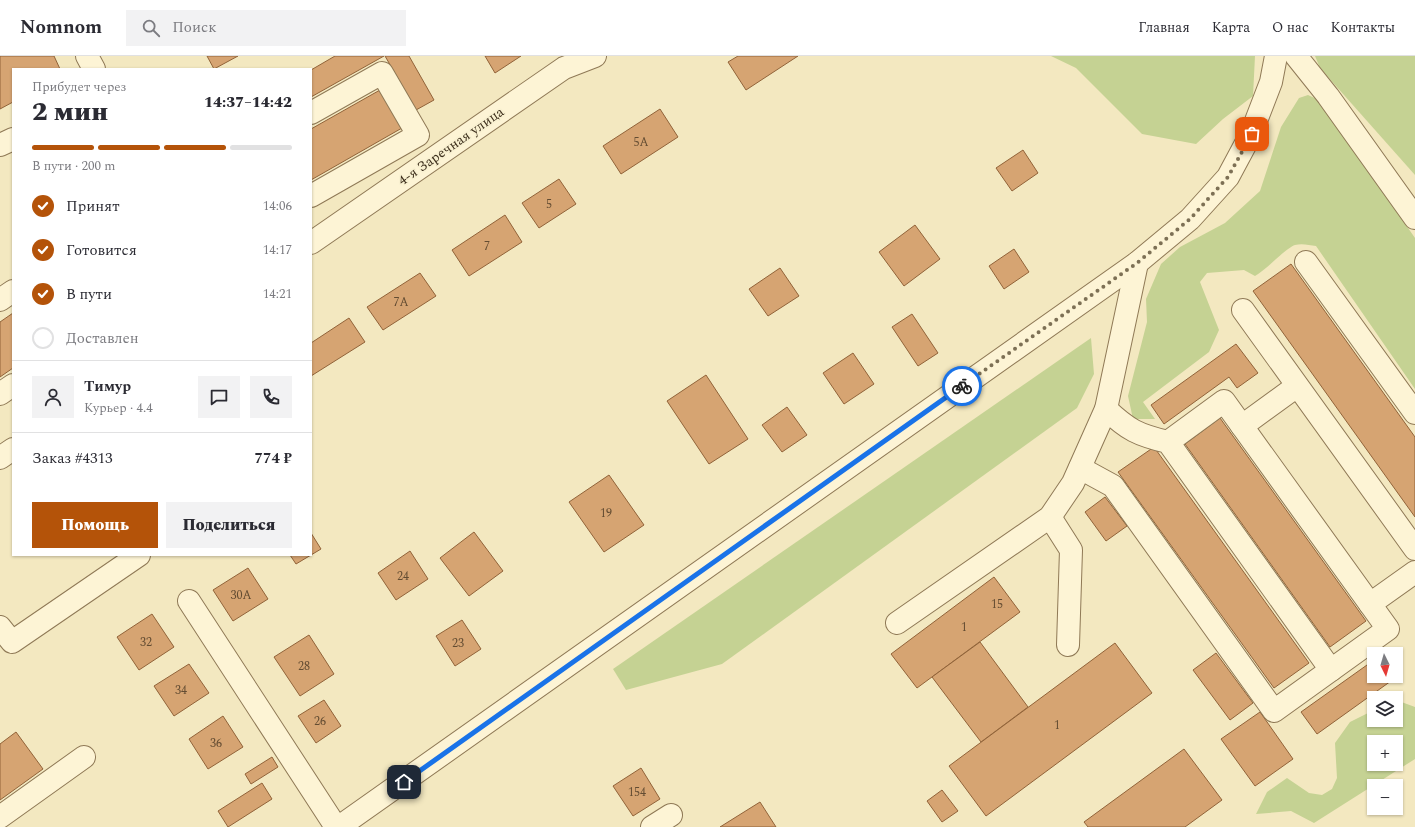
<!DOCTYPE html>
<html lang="ru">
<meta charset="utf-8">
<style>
body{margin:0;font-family:Spectral,serif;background:#f2f2f3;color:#2b2b33;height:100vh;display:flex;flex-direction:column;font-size:15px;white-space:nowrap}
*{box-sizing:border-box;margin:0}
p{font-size:13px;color:#7c7c81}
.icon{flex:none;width:22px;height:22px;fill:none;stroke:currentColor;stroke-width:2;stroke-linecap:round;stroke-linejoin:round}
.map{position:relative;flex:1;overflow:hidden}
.drawer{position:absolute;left:12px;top:12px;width:300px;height:488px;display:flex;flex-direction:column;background:#fff;border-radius:0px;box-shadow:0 1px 3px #0004}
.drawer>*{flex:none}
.needle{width:26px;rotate:175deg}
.buttons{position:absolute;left:1367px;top:591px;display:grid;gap:8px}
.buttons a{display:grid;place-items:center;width:36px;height:36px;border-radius:0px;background:#fff;box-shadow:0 1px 3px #0004;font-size:20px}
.pin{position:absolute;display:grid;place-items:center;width:34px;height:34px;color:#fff;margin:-17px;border-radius:8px;box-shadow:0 2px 6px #0006}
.courier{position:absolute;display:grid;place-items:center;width:40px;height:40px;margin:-20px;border:3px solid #1a73e8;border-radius:50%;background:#fff;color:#222;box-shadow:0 1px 5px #0007}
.head em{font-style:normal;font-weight:800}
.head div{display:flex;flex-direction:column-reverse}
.head{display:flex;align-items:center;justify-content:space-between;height:68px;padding:0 20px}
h1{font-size:26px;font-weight:800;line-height:30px}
.bar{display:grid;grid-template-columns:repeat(4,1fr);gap:6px 4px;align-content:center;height:48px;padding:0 20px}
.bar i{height:5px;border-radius:3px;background:#e1e1e2}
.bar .selected{background:#b45309}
.bar p{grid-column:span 4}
.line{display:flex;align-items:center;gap:10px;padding:0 20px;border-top:1px solid #e1e1e2}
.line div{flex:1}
.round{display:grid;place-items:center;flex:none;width:42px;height:42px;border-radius:0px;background:#f2f2f3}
ol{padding:0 20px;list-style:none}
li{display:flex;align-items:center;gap:12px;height:44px}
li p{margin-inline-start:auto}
li .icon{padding:4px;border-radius:50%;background:#b45309;color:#fff;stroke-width:4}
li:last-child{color:#7c7c81}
li i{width:22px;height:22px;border:2px solid #e1e1e2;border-radius:50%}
.primary-button{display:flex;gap:8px;margin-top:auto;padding:8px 20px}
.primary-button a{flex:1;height:46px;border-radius:0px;background:#b45309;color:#fff;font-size:16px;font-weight:800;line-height:46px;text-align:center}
.primary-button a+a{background:#f2f2f3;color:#2b2b33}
header{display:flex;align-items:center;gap:24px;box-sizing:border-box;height:56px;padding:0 20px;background:#fff;border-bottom:1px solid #e1e1e2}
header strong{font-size:19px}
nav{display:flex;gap:22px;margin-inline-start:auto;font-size:14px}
.search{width:280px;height:36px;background:#f2f2f3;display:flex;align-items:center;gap:10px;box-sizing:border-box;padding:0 14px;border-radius:0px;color:#7c7c81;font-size:15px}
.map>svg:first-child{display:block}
.green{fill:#c5d293;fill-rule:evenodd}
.building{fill:#d6a472;stroke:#916339}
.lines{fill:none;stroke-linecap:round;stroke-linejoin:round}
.minor-casing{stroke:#8f7956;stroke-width:24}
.minor{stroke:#fdf4d5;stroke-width:22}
.done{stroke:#7d7055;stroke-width:4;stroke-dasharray:0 7.2}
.route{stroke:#1a73e8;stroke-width:5}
.labels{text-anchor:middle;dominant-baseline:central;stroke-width:3.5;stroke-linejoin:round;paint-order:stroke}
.number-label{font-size:12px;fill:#634c32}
.street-label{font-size:14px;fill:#3d2f1c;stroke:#f9f1d1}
</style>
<header>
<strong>Nomnom</strong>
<div class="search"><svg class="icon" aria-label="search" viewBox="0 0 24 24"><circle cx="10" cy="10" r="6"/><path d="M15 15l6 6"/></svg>Поиск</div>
<nav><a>Главная</a><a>Карта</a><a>О нас</a><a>Контакты</a></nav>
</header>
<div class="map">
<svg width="1415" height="771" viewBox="0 0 1415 771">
<rect width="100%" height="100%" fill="#f3e8c0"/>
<!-- green -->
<g class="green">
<polygon points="1051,0 1255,0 1253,40 1223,63 1196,88 1142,78 1076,12"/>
<polygon points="1315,0 1415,0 1415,119 1320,12"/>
<path d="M1308,39L1319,44L1415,182V333L1316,190C1309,189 1302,187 1295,189C1286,192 1267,213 1255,220L1244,214L1207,217L1200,226L1219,274L1209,296L1143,346L1155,363H1133L1128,340L1147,266L1146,243L1161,208L1180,191L1225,167L1260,135L1281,71L1299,42Z"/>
<polygon points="1091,282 1094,318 1077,352 722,608 626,634 613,613"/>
<path d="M1396,644L1415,651V703L1314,767L1291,755L1256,758L1267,736L1287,722L1309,737L1322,739L1332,733L1337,722L1335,687L1350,666L1374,654V664H1396ZM1374,686H1396V708H1374Z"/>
</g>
<!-- building -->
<g class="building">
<polygon points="0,0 54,0 60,13 13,13 13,46 0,53"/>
<polygon points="207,0 238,0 214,13"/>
<polygon points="335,0 384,0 311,41 311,14"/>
<polygon points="385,0 409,0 434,44 416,54"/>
<polygon points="485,0 521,0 495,17"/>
<polygon points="738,0 798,0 746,34 728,6"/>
<polygon points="380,34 402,72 311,124 311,73"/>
<polygon points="660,53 678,81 621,118 603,90"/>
<polygon points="1023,94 1038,117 1012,135 996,112"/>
<polygon points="559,123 576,148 539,172 522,147"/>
<polygon points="505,159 522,186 469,220 452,194"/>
<polygon points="915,169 940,203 904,230 879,196"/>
<polygon points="1014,193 1029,216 1004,233 989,210"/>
<polygon points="1291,208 1415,381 1415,461 1253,235"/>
<polygon points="780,212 799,240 768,260 749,233"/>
<polygon points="420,217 436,240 383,274 367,251"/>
<polygon points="13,257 13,312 0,321 0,266"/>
<polygon points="912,258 938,297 918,310 892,271"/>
<polygon points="349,262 365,286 311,320 311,287"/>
<polygon points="1236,288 1258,317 1237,332 1229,321 1164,368 1151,349"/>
<polygon points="853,297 874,328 844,348 823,317"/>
<polygon points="706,319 748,383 709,408 667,345"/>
<polygon points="787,351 807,379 782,396 762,369"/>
<polygon points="1220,362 1366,565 1330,591 1185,388"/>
<polygon points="1154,391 1309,607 1274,632 1118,416"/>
<polygon points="609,419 644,469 604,496 569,446"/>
<polygon points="1105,441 1127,470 1106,485 1085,456"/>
<polygon points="474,476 503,515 469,540 440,502"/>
<polygon points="311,477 321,493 311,499"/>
<polygon points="410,495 428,523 396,544 378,517"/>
<polygon points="290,499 311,499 296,508"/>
<polygon points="248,512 268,543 233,565 213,534"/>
<polygon points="994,521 1020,556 917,632 891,598"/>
<polygon points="152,558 174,591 139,614 117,581"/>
<polygon points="462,564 481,593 455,610 436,580"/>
<polygon points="309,579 334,618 300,640 274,601"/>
<polygon points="980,586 1028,651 981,686 932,621"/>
<polygon points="1115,587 1152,637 986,760 949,710"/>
<polygon points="1216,597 1253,647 1230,664 1193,614"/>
<polygon points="1374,604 1374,620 1388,620 1391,625 1317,678 1301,656"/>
<polygon points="189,608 209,637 174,660 154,630"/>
<polygon points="324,644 341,670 316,687 298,660"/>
<polygon points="1260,656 1293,703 1255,730 1221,683"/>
<polygon points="223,660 243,691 208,713 189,683"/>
<polygon points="16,676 43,713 0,744 0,688"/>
<polygon points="1184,693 1222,744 1185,771 1088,771 1084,766"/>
<polygon points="272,701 278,711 251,728 245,718"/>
<polygon points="641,712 660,743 633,760 613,730"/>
<polygon points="262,727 272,743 228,771 218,755"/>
<polygon points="942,734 958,755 942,766 927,745"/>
<polygon points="760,746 776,771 720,771"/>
</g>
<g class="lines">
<defs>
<g id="minor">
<polyline points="87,0 94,13"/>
<polyline points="1296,0 1328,40 1415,162"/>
<polyline points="311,57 382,17 418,79 311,140"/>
<polyline points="0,89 13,83"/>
<polyline points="311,187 564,12 595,0"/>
<polyline points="1306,206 1415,357"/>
<polyline points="0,244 13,235"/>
<polyline points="1243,254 1415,493"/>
<polyline points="0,338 13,329"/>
<path d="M1106,353C1128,374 1138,379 1168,386L1331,614"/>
<polyline points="1242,370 1297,330"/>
<polyline points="0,402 13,393"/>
<polyline points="1080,412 1113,430 1274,655 1388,573 1224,345 1168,386"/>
<polyline points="1050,461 1071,494 1068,589"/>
<polyline points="189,545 336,771"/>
<polyline points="1370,548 1415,516"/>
<polyline points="897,567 1050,461 1073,427 1106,353 1137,207"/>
<polyline points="0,571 12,586 139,499"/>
<polyline points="0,761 84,701"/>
<polyline points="339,771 1137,207 1190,163 1228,121 1251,78 1271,26 1276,0"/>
<polyline points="652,771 671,759"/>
</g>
</defs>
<!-- minor casing -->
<use href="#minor" class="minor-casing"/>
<!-- minor -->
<use href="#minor" class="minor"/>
</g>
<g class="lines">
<!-- done -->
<polyline class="done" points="962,330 1137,207 1190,163 1228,121 1252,78"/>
<!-- route -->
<polyline class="route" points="404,726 962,330"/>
</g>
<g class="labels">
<!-- number labels -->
<g class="number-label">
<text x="641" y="86">5А</text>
<text x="549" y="148">5</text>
<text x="487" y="190">7</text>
<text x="401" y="246">7А</text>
<text x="606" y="457">19</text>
<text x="403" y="520">24</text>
<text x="241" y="539">30А</text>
<text x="997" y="548">15</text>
<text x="964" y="571">1</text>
<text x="146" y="586">32</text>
<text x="458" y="587">23</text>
<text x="304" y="610">28</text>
<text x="181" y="634">34</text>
<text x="320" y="665">26</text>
<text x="1057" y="669">1</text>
<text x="216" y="687">36</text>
<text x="637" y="736">154</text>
</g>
<!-- street labels -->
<g class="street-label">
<text transform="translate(451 90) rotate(-35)">4-я Заречная улица</text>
</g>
</g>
</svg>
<div class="buttons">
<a><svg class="needle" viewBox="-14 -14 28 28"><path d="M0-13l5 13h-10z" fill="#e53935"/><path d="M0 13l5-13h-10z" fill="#7c7c81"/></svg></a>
<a><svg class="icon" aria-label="layers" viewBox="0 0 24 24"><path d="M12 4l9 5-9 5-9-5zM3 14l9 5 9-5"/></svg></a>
<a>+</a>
<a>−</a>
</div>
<div class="pin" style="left:1252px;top:78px;background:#ea580c"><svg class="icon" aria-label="bag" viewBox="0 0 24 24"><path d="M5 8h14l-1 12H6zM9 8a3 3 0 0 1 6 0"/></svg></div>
<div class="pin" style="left:404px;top:726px;background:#1f2937"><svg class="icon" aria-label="home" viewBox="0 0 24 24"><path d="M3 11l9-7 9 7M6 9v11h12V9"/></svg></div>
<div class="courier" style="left:962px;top:330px"><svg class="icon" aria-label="bike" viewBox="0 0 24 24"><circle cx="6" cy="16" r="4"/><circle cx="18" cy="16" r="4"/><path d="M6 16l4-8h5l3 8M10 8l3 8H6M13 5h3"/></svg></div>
<section class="drawer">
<div class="head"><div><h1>2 мин</h1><p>Прибудет через</p></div><em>14:37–14:42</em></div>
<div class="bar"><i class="selected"></i><i class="selected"></i><i class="selected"></i><i></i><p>В пути · 200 m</p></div>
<ol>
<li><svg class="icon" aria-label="check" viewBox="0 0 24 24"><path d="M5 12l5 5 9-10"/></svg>Принят<p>14:06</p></li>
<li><svg class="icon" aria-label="check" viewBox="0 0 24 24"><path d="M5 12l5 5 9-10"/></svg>Готовится<p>14:17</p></li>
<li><svg class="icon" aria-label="check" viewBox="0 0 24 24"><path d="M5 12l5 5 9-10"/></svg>В пути<p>14:21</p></li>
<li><i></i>Доставлен</li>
</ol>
<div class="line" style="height:72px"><a class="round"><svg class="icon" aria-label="person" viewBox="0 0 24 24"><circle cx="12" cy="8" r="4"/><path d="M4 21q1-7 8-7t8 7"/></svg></a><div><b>Тимур</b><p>Курьер · 4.4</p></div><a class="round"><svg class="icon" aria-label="chat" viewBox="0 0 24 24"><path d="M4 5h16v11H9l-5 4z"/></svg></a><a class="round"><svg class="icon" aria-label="phone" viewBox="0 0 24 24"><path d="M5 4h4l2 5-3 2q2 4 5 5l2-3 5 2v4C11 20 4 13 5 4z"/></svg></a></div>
<div class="line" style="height:52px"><div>Заказ #4313</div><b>774 ₽</b></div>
<div class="primary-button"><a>Помощь</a><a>Поделиться</a></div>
</section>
</div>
